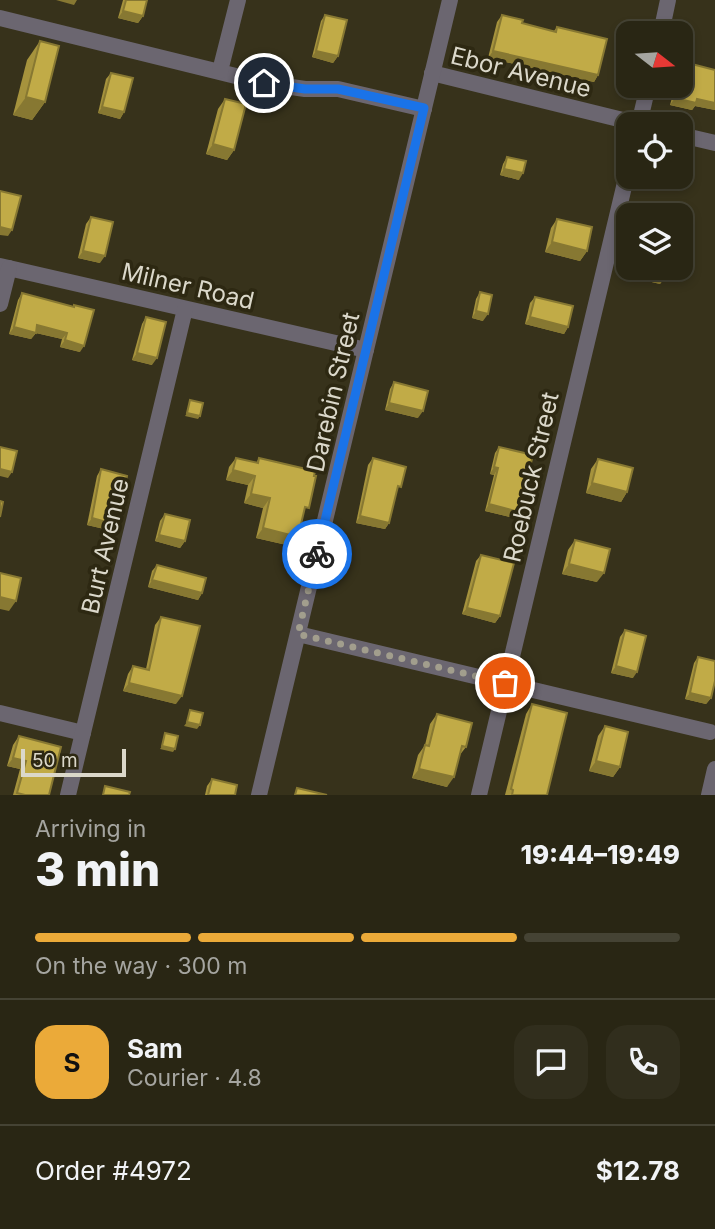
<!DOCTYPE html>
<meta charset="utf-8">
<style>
body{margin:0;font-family:Inter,sans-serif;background:#312e1d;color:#f1f3f6;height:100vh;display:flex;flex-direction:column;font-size:26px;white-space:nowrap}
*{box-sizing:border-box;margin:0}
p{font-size:23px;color:#a5a5a0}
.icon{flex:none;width:38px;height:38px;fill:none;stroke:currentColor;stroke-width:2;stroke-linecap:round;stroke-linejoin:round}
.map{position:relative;height:795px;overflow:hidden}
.panel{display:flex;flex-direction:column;background:#292614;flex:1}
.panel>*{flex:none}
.needle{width:46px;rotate:107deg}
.fabs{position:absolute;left:616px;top:21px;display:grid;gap:14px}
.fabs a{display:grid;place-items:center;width:77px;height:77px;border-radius:14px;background:#292614;box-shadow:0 4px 10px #0003,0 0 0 2px #454334;font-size:35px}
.scale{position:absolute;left:21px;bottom:18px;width:105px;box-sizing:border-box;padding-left:7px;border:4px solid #dbd8ca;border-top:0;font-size:19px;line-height:24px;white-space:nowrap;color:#dbd8ca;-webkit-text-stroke:5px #2d2812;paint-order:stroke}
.pin{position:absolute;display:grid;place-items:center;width:60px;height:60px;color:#fff;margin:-30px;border:4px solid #fff;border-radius:50%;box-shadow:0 2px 7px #0007}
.courier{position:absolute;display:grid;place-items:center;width:70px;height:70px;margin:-35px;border:5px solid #1a73e8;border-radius:50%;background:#fff;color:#222;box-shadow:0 2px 9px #0007}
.overview em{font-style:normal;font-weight:800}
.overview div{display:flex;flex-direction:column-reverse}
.overview{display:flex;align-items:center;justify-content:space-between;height:119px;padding:0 35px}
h1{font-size:46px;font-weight:800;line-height:52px}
.bar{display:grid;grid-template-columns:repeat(4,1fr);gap:10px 7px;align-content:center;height:84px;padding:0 35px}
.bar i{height:9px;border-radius:5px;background:#454334}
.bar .current{background:#ebaa39}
.bar p{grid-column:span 4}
.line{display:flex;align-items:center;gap:18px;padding:0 35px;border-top:2px solid #454334}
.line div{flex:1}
.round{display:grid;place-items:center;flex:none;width:74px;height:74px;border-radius:21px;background:#312e1d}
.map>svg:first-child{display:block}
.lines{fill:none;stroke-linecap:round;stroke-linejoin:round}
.minor{stroke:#6b6670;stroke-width:16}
.wall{fill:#a6933d}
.shaded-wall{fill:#877832}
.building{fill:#c1ab47;stroke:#877832;stroke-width:2}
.done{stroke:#a29e8d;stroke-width:7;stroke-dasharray:0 12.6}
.route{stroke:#1a73e8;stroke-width:9}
.labels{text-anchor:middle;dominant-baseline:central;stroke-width:7;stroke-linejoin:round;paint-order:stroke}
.street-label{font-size:24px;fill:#dbd8ca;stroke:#2d2812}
</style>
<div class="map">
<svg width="715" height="795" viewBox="0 0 715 795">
<rect width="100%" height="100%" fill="#37321b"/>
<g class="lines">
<!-- minor -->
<g class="minor">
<polyline points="0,18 264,83 305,89 338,89 424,109"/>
<polyline points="661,33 668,0"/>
<polyline points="220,71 238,0"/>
<polyline points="432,73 639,124"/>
<polyline points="639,124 648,86"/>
<polyline points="681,135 715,143"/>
<polyline points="0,266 366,350"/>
<polyline points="0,304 9,268"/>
<polyline points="298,634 710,732"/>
<polyline points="0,713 83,733"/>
<polyline points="68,795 185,309"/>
<polyline points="259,795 450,0"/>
<polyline points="479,795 628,170"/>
<polyline points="709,795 715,769"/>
</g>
</g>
<!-- wall -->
<g class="wall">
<polygon points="123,0 147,0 143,16 138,23 118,18"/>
<polygon points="325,15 338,56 333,63 312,57 321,21"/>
<polygon points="502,15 522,23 554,31 557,27 598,75 594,82 488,58 497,22"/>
<polygon points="40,41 45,102 32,120 13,115 27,60"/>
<polygon points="684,62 715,70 715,110 695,106 692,110 670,105 675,86 681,86 681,66"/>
<polygon points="111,73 124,112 120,119 98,113 106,79"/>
<polygon points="225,99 234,150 227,160 206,154 218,109"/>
<polygon points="507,157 519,180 500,175 503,164"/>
<polygon points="91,217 100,263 78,258 86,224"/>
<polygon points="557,219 587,251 580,261 545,252 551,228"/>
<polygon points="633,268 667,268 665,277 660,284 631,277"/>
<polygon points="480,292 483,321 472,318 476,299"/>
<polygon points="22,293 73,307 74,305 80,352 60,347 62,339 36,333 31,339 9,334 18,300"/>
<polygon points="535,297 568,327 564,334 525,324 530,303"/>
<polygon points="146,317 152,365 132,360 142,324"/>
<polygon points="394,382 418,418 385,410 390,389"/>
<polygon points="499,447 524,491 523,513 518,519 485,511 494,475 490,474 495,453"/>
<polygon points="236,458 256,463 259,458 303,516 291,546 256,538 263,508 244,503 248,485 226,480 229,467"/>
<polygon points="373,458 396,494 389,523 385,529 356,523 368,465"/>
<polygon points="598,459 627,492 621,502 586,493 591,469"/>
<polygon points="101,469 113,531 87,525 97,476"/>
<polygon points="165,514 185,541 180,548 155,541 160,521"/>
<polygon points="575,540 597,582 562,574 568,550"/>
<polygon points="481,555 500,616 495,623 462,614 476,561"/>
<polygon points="157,565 202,593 198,600 148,587 152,571"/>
<polygon points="161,617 176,704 123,691 128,674 133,666 146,669 155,625"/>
<polygon points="625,630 633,678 611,673 620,637"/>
<polygon points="698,657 711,698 706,704 685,699 694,663"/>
<polygon points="532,704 547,795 505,795 526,714"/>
<polygon points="437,714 466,747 459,756 447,787 412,778 418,755 425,745 430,724"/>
<polygon points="605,726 620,767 613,777 589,771 598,736"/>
<polygon points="19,736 49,795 13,795 20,769 7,766 13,745"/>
<polygon points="212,779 235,795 205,795 207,786"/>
</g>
<!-- shaded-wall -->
<g class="shaded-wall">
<polygon points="56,0 77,0 74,5"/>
<polygon points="123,11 143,16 138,23 118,18"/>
<polygon points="316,51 338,56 333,63 312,57"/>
<polygon points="493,51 598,75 594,82 488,58"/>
<polygon points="26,97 45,102 32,120 13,115"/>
<polygon points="675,98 697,99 715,103 715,110 695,106 692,110 670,105"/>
<polygon points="102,107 124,112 120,119 98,113"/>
<polygon points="213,144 234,150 227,160 206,154"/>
<polygon points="504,169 523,173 519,180 500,175"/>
<polygon points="0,227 12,230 8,236 0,235"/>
<polygon points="552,242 587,251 580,261 545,252"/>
<polygon points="83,251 105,256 100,263 78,258"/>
<polygon points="636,270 665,277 660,284 631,277"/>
<polygon points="476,311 488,314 483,321 472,318"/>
<polygon points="530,317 568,327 564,334 525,324"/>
<polygon points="37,325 67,333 62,339 36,333 31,339 9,334 14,327"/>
<polygon points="65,340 84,346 80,352 60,347"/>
<polygon points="137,353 157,358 152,365 132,360"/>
<polygon points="389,403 423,411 418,418 385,410"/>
<polygon points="187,413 200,416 198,419 185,416"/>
<polygon points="494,467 498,468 494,475 490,474"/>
<polygon points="0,469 12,472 8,478 0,476"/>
<polygon points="233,470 255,476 248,485 226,480"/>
<polygon points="592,483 627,492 621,502 586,493"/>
<polygon points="251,494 270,498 263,508 244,503"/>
<polygon points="489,504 523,513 518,519 485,511"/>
<polygon points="360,516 389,523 385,529 356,523"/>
<polygon points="92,518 117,525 113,531 87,525"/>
<polygon points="263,528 298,537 291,546 256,538"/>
<polygon points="159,535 185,541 180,548 155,541"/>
<polygon points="569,564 604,573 597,582 562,574"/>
<polygon points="152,580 202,593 198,600 148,587"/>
<polygon points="0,597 16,601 9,611 0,609"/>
<polygon points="467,608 500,616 495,623 462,614"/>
<polygon points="616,666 637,672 633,678 611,673"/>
<polygon points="129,683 182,696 176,704 123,691"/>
<polygon points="690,693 711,698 706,704 685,699"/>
<polygon points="187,722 200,725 197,729 184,726"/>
<polygon points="162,746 175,749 173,752 160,749"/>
<polygon points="13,758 26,761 20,769 7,766"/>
<polygon points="596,761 620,767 613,777 589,771"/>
<polygon points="419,769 454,777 447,787 412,778"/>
</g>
<!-- building -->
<g class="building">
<polygon points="126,0 147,0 143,16 123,11"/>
<polygon points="325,15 347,20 338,56 316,51"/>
<polygon points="502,15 523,20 522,23 556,32 557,27 607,39 598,75 493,51"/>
<polygon points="40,41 59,46 45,102 26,97"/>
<polygon points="684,62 715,70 715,103 697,99 696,103 675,98 678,86 681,86 681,74"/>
<polygon points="111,73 133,78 124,112 102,107"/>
<polygon points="225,99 246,104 234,150 213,144"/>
<polygon points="507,157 526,161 523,173 504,169"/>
<polygon points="0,191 21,196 12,230 0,227"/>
<polygon points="91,217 113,222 105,256 83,251"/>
<polygon points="557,219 592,227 587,251 552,242"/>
<polygon points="636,268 667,268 665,277 636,270"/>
<polygon points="480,292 492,295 488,314 476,311"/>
<polygon points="22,293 74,307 74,305 94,310 84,346 65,340 67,333 37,325 36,333 14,327"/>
<polygon points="535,297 573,306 568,327 530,317"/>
<polygon points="146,317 166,322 157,358 137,353"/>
<polygon points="394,382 428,391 423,411 389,403"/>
<polygon points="190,400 203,403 200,416 187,413"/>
<polygon points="0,447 17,451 12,472 0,469"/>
<polygon points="499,447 533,455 524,491 528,492 523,513 489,504 498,468 494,467"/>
<polygon points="236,458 258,463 259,458 315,471 314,476 316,476 309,508 305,507 298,537 263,528 270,498 251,494 255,476 233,470"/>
<polygon points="373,458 406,467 401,487 398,486 389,523 360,516"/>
<polygon points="598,459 633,468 627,492 592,483"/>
<polygon points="101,469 127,476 117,525 92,518"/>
<polygon points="0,501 3,502 0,517"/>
<polygon points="165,514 190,520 185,541 159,535"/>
<polygon points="575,540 610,549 604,573 569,564"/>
<polygon points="481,555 514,563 500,616 467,608"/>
<polygon points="157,565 206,578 202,593 152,580"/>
<polygon points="0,573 21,578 16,601 0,597"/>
<polygon points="161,617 200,626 182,696 129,683 133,666 149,670"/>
<polygon points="625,630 646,636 637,672 616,666"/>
<polygon points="698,657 715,661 715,681 711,698 690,693"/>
<polygon points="532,704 567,713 547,795 512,795 513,790 511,789"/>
<polygon points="190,710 203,713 200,725 187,722"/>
<polygon points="437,714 472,723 466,747 462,746 454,777 419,769 425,745 429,746"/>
<polygon points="605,726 628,732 620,767 596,761"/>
<polygon points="165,733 178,736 175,749 162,746"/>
<polygon points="19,736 61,747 49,795 25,795 17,793 26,761 13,758"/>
<polygon points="212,779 237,785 235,795 208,795"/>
<polygon points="105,786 130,792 129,795 103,795"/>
<polygon points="297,788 327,795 295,795"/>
</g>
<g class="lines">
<!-- done -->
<polyline class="done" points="317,554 298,634 505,683"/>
<!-- route -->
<polyline class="route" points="264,83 305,89 338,89 424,108 317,554"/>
</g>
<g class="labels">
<!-- street labels -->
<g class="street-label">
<text transform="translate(521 72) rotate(14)">Ebor Avenue</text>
<text transform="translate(188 286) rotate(13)">Milner Road</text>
<text transform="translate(333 392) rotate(-77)">Darebin Street</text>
<text transform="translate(531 477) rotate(-77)">Roebuck Street</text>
<text transform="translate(105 546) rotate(-77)">Burt Avenue</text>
</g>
</g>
</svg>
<div class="fabs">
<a><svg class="needle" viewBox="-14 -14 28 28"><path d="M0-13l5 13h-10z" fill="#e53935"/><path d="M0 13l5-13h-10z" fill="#a5a5a0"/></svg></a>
<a><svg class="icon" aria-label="locate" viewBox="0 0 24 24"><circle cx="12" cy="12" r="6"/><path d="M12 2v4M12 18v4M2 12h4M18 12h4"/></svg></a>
<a><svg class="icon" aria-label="layers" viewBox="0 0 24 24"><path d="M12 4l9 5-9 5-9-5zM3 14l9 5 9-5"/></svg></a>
</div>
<div class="scale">50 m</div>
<div class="pin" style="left:505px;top:683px;background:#ea580c"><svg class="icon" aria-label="bag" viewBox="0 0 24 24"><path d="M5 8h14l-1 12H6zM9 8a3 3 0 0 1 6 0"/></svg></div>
<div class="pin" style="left:264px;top:83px;background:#1f2937"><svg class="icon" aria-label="home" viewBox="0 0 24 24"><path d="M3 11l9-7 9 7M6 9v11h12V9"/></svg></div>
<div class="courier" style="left:317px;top:554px"><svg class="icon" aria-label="bike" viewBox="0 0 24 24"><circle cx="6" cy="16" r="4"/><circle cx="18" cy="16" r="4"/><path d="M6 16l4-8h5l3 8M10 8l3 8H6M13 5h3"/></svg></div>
</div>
<section class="panel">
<div class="overview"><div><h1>3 min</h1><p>Arriving in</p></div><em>19:44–19:49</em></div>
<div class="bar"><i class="current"></i><i class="current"></i><i class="current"></i><i></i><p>On the way · 300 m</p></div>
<div class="line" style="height:126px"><b class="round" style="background:#ebaa39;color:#111">S</b><div><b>Sam</b><p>Courier · 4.8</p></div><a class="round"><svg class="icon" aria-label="chat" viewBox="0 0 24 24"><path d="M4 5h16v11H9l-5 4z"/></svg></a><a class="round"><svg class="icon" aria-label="phone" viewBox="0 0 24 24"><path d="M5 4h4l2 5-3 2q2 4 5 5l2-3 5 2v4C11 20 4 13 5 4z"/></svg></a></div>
<div class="line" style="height:91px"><div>Order #4972</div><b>$12.78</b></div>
</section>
